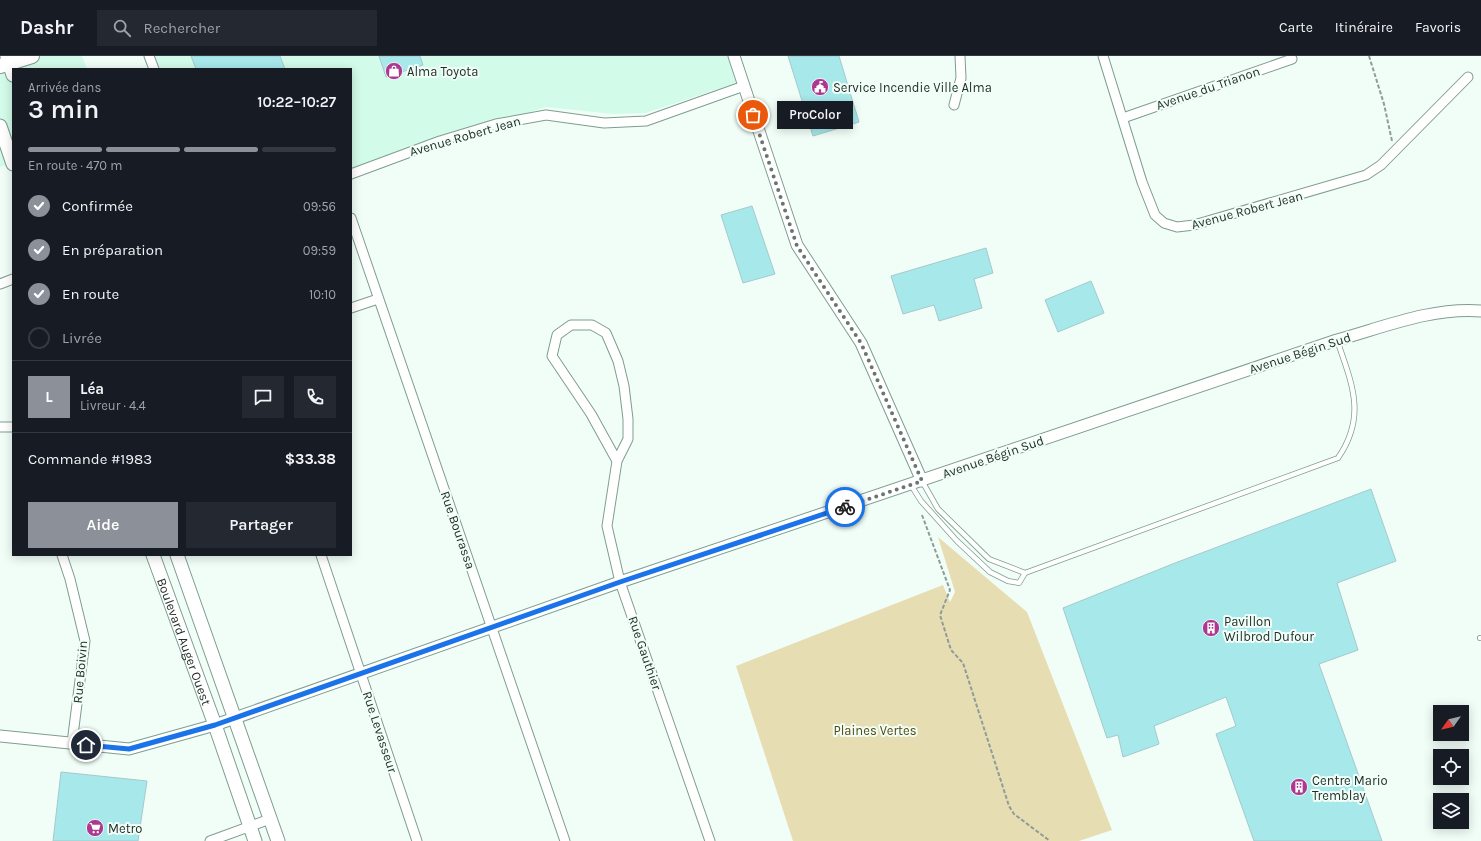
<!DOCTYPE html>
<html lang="fr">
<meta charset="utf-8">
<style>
body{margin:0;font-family:Karla,sans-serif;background:#242831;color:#f1f3f6;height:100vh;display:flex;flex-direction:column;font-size:15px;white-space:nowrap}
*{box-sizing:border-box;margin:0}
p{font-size:13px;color:#9ea1a6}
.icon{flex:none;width:22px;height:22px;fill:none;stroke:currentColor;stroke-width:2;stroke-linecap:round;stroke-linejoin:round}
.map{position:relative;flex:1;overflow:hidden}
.sheet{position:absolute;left:12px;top:12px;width:340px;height:488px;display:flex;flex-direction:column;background:#171b24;border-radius:0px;box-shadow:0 2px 10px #0003}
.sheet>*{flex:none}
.needle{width:26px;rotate:236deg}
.fabs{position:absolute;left:1433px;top:649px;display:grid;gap:8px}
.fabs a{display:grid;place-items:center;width:36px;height:36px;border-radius:0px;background:#171b24;box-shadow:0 2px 10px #0003;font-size:20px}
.pin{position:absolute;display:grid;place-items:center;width:34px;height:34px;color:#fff;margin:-17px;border:2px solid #fff;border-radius:50%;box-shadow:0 1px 4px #0007}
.courier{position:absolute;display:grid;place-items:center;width:40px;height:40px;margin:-20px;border:3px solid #1a73e8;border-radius:50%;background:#fff;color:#222;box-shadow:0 1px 5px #0007}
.bubble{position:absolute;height:28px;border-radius:0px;background:#171b24;box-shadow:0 2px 10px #0003;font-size:13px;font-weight:600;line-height:28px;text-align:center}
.headline em{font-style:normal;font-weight:600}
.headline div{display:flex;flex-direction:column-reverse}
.headline{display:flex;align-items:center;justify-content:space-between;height:68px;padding:0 16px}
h1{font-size:26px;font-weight:600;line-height:30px}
.bar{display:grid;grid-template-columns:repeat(4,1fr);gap:6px 4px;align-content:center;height:48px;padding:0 16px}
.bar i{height:5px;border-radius:3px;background:#363941}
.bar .on{background:#8c9099}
.bar p{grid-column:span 4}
.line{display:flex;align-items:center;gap:10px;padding:0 16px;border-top:1px solid #363941}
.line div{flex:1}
.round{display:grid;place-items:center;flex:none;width:42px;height:42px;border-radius:0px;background:#242831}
ol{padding:0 16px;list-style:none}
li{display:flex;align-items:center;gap:12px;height:44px}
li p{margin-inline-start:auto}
li .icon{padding:4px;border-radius:50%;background:#8c9099;color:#fff;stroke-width:4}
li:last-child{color:#9ea1a6}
li i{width:22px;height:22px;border:2px solid #363941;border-radius:50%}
.cta{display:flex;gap:8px;margin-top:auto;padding:8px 16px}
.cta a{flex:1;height:46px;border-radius:0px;background:#8c9099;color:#fff;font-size:16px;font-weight:600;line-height:46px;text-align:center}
.cta a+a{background:#242831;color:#f1f3f6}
header{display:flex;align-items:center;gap:24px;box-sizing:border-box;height:56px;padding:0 20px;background:#171b24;border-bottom:1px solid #363941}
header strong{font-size:19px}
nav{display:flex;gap:22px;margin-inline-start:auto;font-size:14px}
.search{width:280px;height:36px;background:#242831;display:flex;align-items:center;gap:10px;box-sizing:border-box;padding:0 14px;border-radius:0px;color:#9ea1a6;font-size:15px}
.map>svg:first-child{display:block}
.built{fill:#d3fbe9}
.green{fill:#e7ddb2}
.building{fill:#a7e8eb;stroke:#a5c9cb}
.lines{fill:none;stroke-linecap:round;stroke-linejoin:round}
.service-casing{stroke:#7f9d8f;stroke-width:6}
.minor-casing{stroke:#7f9d8f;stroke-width:11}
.tertiary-casing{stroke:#7f9d8f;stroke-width:13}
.secondary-casing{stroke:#7f9d8f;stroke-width:15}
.primary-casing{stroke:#7f9d8f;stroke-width:16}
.path{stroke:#909c97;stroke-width:2;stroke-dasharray:4 2;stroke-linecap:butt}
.service{stroke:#fff;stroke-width:4.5}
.minor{stroke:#fff;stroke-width:9}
.tertiary{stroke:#fff;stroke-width:11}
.secondary{stroke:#fff;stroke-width:13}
.primary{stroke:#fff;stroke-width:14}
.done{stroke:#687570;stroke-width:4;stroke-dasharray:0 7.2}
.route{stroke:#1a73e8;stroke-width:5}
.labels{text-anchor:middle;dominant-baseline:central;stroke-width:4;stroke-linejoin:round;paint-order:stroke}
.poi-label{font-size:13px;fill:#1f2b26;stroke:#f1fef8;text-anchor:start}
.street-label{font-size:13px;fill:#1f2b26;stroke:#f1fef8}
.park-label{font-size:13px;fill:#56490f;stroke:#f1fef8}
</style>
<header>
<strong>Dashr</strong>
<div class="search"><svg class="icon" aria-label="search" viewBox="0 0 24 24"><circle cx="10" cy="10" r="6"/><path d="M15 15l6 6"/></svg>Rechercher</div>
<nav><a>Carte</a><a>Itinéraire</a><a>Favoris</a></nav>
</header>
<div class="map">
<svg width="1481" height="785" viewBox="0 0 1481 785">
<rect width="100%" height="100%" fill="#f1fef8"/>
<!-- built -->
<g class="built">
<polygon points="13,0 82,0 87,13 13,13 13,107 0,111 0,4"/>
<polygon points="149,0 727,0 736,27 646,57 612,58 546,51 351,114 351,13 154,13"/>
</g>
<!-- green -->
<polygon class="green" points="938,481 1027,556 1112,774 1079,785 793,785 736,610 943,529 950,546 955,536"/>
<!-- building -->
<g class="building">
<polygon points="191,0 280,0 285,13 196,13"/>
<polygon points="379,0 420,0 423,9 386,21"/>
<polygon points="788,0 839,0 859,66 813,80"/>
<polygon points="752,150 775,218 743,227 721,159"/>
<polygon points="986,192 993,217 974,223 982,252 939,265 934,249 903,258 891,220"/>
<polygon points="1091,225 1104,257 1058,276 1045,244"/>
<polygon points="1371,433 1396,505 1337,527 1358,594 1319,608 1382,785 1254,785 1216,678 1236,670 1226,641 1154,670 1159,688 1123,701 1118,679 1107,682 1063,552 1175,507"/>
<polygon points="61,716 147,725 138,785 53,785"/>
</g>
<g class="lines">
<defs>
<g id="service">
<path d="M922,425L938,453L989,503L1025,517L1338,402C1367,360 1352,328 1337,284"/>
<polyline points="911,429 921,445 957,485 990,516 1008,525 1019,527 1025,517"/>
<polyline points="1480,582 1481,582"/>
</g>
<g id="minor">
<polyline points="149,0 154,13"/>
<polyline points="1103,0 1142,126 1155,159 1164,167 1177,171 1194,169 1366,119 1381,109 1468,21"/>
<polyline points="954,49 961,22 960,0"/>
<polyline points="1123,62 1292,3"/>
<polyline points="351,118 440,85 496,68 546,59 604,67 646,65 744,30"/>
<polyline points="351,162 565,785"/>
<polyline points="0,228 13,223"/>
<polyline points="351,252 378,243"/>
<polyline points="0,371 13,371"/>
<polyline points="617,405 591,358 552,300 557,279 571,269 592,269 606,277 618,305 624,330 628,363 628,383 617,405 607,470 620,526 710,785"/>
<polyline points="62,499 70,523 85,585 72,687"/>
<polyline points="321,499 417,785"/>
<polyline points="210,785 270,763"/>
</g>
<g id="tertiary">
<polyline points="734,0 797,189 861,287 922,425"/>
<path d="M0,680L129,693L215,669L620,526L1337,284C1384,271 1432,251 1481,255"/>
</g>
<g id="secondary">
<polyline points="7,0 13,19"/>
<polyline points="0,70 13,108"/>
<path id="s1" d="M153,499L215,669L255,785"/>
<polyline points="177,499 278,785"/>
</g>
<polyline id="primary" points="0,10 32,0"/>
</defs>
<!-- service casing -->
<use href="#service" class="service-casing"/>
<!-- minor casing -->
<use href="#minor" class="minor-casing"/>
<!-- tertiary casing -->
<use href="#tertiary" class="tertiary-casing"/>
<!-- secondary casing -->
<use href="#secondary" class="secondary-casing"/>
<!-- primary casing -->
<use href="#primary" class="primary-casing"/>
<!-- path -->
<g class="path">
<polyline points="1369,0 1384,48 1392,85"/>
<polyline points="922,459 950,534 940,559 951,594 963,607 1009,750 1014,758 1050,785"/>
</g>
<!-- service -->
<use href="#service" class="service"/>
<!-- minor -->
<use href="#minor" class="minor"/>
<!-- tertiary -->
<use href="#tertiary" class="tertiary"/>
<!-- secondary -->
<use href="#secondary" class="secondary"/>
<!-- primary -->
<use href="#primary" class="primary"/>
</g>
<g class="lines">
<!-- done -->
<polyline class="done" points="753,59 797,190 861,287 922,425 845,451"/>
<!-- route -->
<polyline class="route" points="86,689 129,693 215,669 620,526 845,451"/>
</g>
<!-- icons -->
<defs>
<symbol id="shop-disc" viewBox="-11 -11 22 22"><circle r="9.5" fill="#ac3892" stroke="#f1fef8"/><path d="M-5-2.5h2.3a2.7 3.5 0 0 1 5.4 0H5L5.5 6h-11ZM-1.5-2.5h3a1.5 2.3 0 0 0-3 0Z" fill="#fff"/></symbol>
<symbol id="civic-disc" viewBox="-11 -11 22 22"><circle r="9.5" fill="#ac3892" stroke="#f1fef8"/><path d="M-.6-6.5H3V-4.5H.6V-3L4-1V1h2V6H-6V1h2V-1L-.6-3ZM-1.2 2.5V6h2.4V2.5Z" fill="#fff"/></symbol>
<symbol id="building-disc" viewBox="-11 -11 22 22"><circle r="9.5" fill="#ac3892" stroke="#f1fef8"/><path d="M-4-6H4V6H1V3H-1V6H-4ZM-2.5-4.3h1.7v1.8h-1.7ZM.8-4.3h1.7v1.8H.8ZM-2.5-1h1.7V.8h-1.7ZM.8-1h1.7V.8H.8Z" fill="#fff"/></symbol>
<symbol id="supermarket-disc" viewBox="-11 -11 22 22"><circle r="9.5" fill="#ac3892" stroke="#f1fef8"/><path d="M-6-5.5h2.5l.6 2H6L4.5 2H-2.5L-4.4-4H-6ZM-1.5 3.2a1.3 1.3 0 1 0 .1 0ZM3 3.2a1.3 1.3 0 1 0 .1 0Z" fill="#fff"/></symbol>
</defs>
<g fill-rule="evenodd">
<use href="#shop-disc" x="384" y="5" width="20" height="20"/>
<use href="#civic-disc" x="810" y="21" width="20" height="20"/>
<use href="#building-disc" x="1201" y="562" width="20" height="20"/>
<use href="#building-disc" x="1289" y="721" width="20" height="20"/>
<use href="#supermarket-disc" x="85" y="762" width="20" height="20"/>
</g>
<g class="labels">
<!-- poi labels -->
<g class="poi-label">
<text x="407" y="15">Alma Toyota</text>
<text x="833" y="31">Service Incendie Ville Alma</text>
<text x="1224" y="565">Pavillon<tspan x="1224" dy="15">Wilbrod Dufour</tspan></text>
<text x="1312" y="724">Centre Mario<tspan x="1312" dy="15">Tremblay</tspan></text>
<text x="108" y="772">Metro</text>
</g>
<!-- street labels -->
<g class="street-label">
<text transform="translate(1208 32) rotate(-19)">Avenue du Trianon</text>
<text transform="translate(465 80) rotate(-16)">Avenue Robert Jean</text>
<text transform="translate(1247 154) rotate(-15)">Avenue Robert Jean</text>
<text transform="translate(1300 297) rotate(-18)">Avenue Bégin Sud</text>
<text transform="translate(993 401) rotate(-19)">Avenue Bégin Sud</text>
<text transform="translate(458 474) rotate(71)">Rue Bourassa</text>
<text stroke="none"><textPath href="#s1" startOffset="92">Boulevard Auger Ouest</textPath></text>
<text transform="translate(645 597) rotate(71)">Rue Gauthier</text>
<text transform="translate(80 616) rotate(-85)">Rue Boivin</text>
<text transform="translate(380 676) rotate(72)">Rue Levasseur</text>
</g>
<!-- park labels -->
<g class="park-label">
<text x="875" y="674">Plaines Vertes</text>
</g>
</g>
</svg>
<div class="fabs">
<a><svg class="needle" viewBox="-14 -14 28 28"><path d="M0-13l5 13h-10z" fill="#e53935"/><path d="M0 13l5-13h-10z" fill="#9ea1a6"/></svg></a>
<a><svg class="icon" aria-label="locate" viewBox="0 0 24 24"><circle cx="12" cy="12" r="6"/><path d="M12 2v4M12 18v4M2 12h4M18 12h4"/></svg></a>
<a><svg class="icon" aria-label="layers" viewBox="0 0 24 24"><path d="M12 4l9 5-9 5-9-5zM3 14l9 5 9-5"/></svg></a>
</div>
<div class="pin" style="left:753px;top:59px;background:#ea580c"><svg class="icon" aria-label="bag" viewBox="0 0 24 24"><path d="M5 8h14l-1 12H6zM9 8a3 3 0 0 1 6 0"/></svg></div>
<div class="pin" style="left:86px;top:689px;background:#1f2937"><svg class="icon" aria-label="home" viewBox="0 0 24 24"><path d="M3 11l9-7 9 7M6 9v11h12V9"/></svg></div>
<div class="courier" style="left:845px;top:451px"><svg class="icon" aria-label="bike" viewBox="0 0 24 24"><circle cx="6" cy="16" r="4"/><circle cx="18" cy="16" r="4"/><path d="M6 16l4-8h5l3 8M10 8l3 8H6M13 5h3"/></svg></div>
<div class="bubble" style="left:777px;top:45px;width:76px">ProColor</div>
<section class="sheet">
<div class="headline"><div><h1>3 min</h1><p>Arrivée dans</p></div><em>10:22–10:27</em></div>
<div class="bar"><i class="on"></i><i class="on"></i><i class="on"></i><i></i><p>En route · 470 m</p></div>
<ol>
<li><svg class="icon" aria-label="check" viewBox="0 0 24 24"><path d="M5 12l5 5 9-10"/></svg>Confirmée<p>09:56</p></li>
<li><svg class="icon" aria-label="check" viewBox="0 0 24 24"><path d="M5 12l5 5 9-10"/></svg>En préparation<p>09:59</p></li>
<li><svg class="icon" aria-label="check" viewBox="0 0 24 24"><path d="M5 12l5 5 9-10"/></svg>En route<p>10:10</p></li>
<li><i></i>Livrée</li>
</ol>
<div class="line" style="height:72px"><b class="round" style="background:#8c9099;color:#fff">L</b><div><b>Léa</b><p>Livreur · 4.4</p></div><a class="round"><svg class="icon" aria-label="chat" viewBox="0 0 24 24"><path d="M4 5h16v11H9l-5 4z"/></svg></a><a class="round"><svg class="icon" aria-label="phone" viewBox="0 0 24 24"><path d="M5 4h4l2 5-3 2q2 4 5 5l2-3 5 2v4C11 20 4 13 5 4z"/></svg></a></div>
<div class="line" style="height:52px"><div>Commande #1983</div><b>$33.38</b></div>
<div class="cta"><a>Aide</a><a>Partager</a></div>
</section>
</div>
